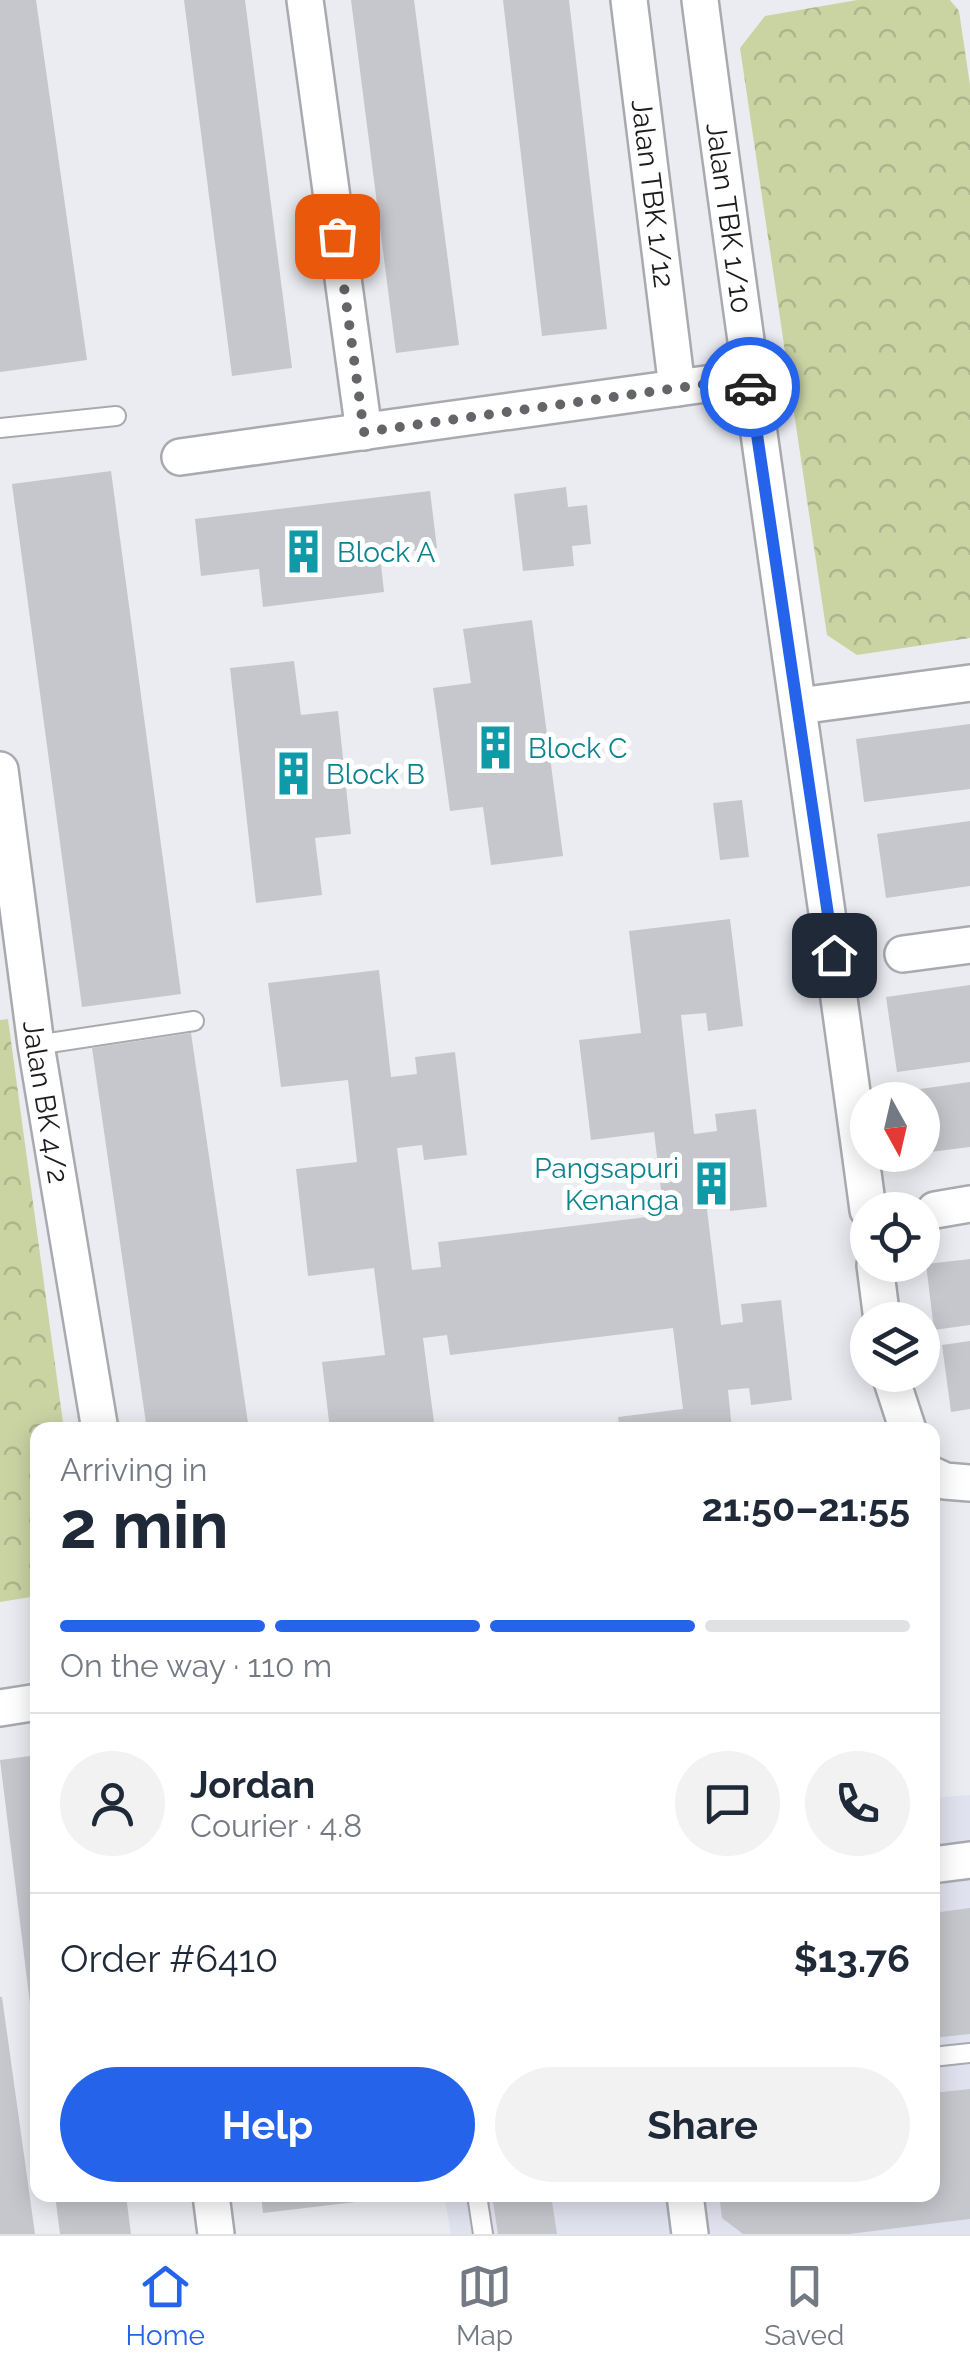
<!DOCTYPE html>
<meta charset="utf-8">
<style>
body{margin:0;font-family:Raleway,sans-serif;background:#f2f2f3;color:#1f2937;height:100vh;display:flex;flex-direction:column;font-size:38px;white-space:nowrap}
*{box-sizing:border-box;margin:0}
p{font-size:32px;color:#747a83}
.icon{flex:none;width:55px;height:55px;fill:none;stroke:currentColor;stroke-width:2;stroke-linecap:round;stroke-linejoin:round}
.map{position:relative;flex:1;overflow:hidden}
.panel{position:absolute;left:30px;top:1422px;width:910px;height:780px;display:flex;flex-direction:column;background:#fff;border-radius:20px;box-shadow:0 5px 25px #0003}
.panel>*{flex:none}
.needle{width:65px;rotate:172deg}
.buttons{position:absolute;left:850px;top:1082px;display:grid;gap:20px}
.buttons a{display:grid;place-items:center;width:90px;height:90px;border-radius:50%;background:#fff;box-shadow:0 5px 25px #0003;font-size:50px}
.pin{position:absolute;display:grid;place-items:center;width:85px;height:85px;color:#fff;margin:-42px;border-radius:20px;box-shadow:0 5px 15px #0006}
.courier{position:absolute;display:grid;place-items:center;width:100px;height:100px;margin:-50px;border:8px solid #2563eb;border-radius:50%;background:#fff;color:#222;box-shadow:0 2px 12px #0007}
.summary em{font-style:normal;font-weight:700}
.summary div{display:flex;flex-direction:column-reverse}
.summary{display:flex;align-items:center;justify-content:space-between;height:170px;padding:0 30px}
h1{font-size:65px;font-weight:700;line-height:75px}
.bar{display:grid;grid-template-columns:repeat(4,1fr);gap:15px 10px;align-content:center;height:120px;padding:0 30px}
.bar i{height:12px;border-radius:8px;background:#e0e1e3}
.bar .current{background:#2563eb}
.bar p{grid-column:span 4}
.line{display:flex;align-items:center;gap:25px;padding:0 30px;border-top:2px solid #e0e1e3}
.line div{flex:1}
.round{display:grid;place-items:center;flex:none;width:105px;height:105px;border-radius:52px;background:#f2f2f3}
.button{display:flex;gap:20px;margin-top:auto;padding:20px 30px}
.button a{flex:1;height:115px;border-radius:60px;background:#2563eb;color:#fff;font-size:40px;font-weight:700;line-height:115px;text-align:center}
.button a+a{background:#f2f2f3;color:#1f2937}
.tabs{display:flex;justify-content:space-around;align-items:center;height:140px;border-top:2px solid #e0e1e3;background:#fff;font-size:28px;color:#747a83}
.tabs a{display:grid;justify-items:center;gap:5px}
.tabs .current{color:#2563eb}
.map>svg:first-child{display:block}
.built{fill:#e1e2ef}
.park{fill:url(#park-crowns)}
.building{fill:#c6c7cc}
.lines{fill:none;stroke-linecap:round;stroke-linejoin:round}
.service-casing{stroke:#a9aaaf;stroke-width:22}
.minor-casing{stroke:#a9aaaf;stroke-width:40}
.service{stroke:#fff;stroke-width:18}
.minor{stroke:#fff;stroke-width:35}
.done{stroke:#646568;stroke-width:10;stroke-dasharray:0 18}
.route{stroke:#2563eb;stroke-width:12}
.labels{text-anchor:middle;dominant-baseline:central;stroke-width:10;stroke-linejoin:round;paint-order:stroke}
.street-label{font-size:28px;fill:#1b1c1e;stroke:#fff}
.culture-label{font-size:28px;fill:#0d838f;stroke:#fff;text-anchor:start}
</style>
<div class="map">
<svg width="970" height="2234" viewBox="0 0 970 2234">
<defs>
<pattern id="park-crowns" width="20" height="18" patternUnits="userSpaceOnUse" patternTransform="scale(2.5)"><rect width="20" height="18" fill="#cad4a3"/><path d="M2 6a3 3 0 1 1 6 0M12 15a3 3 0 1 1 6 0" fill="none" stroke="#adb58c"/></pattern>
</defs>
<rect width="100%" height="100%" fill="#ebecf1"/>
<!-- built -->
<polygon class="built" points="970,1795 970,2234 451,2234 444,2195 932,2195 933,1798"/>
<!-- park -->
<g class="park">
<polygon points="857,0 950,0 959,11 970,85 970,638 857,655 827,635 740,48 765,16"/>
<polygon points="8,1019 64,1430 38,1430 37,1596 0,1602 0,1020"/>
</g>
<!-- building -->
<g class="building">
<polygon points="0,0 36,0 87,360 0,372"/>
<polygon points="184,0 245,0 292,368 232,376"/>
<polygon points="351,0 414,0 459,345 396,353"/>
<polygon points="503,0 569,0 607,329 542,336"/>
<polygon points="111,471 181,994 82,1007 12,484"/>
<polygon points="566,487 568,507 587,505 591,544 572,546 574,566 523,571 514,494"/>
<polygon points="430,491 437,548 380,555 384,592 263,607 259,569 201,576 195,519"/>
<polygon points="532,620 563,856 491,865 483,807 450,811 433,688 471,683 463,629"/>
<polygon points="294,661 301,715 338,711 351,834 315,838 322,895 256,903 230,668"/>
<polygon points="970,724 970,789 864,802 856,739"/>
<polygon points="742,800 749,857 720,860 713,803"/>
<polygon points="970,821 970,886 886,898 877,834"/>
<polygon points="730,919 743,1026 708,1031 706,1013 681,1015 694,1134 717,1131 715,1114 756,1109 767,1207 730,1211 729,1198 706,1201 721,1325 743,1322 741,1304 781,1300 792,1400 751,1405 749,1388 728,1390 732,1430 620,1430 618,1417 683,1409 673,1328 450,1355 447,1335 423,1338 435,1430 330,1430 322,1362 385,1355 374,1268 308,1276 296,1169 357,1162 348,1080 281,1087 268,983 379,970 391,1077 417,1074 415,1057 455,1052 467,1155 424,1160 422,1145 397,1148 412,1270 441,1267 438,1242 664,1215 654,1132 591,1140 579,1040 641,1033 629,931"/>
<polygon points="970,985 970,1062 897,1072 886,997"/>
<polygon points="191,1033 249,1430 147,1430 92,1048"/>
<polygon points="970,1082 970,1147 922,1153 922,1100 907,1100 906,1091"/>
<polygon points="970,1259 970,1325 934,1330 926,1264"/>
<polygon points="970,1341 970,1409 951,1412 942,1345"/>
<polygon points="38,1755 38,2044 35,2044 0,1760"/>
<polygon points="970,1908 970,2034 932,2038 932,1913"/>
<polygon points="0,1997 2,1997 35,2234 0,2234"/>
<polygon points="970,2089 970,2219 849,2234 743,2234 722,2218 719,2195 932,2195 932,2093"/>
<polygon points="55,2195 126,2195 131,2234 60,2234"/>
<polygon points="261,2195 363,2195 364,2201 263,2213"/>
<polygon points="492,2195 551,2195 557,2234 498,2234"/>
</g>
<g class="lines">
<defs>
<g id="service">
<polyline points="0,428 116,416"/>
<polyline points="36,1045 194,1021"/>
<polyline points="932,2057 970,2053"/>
<polyline points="477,2195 483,2234"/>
</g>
<g id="minor">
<polyline points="305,0 364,432"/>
<path id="s1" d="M629,0L677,388"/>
<path id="s2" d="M700,0C752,404 814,806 868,1210"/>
<polyline points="180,457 749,378"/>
<polyline points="799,706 970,683"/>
<path id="s3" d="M0,770L36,1045L100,1430"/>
<polyline points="903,954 970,945"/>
<polyline points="935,1210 970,1204"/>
<polyline points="875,1265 882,1320"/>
<polyline points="890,1375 908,1430"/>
<polyline points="932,1475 945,1481 970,1483"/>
<polyline points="0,1708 38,1702"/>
<polyline points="932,1865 970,1860"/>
<polyline points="211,2195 216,2234"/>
<polyline points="685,2195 690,2234"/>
</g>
</defs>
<!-- service casing -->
<use href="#service" class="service-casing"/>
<!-- minor casing -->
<use href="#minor" class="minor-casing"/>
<!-- service -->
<use href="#service" class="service"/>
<!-- minor -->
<use href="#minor" class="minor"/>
</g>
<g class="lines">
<!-- done -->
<polyline class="done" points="337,236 364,432 749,378 750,387"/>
<!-- route -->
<polyline class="route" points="750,387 834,955"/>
</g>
<!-- icons -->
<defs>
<symbol id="building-bare" viewBox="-9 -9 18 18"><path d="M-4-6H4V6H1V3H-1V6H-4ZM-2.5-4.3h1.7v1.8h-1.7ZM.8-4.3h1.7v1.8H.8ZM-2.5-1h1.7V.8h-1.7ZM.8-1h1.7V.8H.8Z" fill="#0f9aa8" stroke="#fff" stroke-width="2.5" paint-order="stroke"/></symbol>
</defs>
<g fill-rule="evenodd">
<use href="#building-bare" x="272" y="520" width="63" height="63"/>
<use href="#building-bare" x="464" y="716" width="63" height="63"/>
<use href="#building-bare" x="262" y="742" width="63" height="63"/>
<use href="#building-bare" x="680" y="1152" width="63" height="63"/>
</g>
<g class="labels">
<!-- street labels -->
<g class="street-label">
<text stroke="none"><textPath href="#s1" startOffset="195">Jalan TBK 1/12</textPath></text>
<text stroke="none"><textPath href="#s2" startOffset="220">Jalan TBK 1/10</textPath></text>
<text stroke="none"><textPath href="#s3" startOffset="335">Jalan BK 4/2</textPath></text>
</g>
<!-- culture labels -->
<g class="culture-label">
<text x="337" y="552">Block A</text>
<text x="528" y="748">Block C</text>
<text x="326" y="774">Block B</text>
<text x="679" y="1168" text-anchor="end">Pangsapuri<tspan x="679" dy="32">Kenanga</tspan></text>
</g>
</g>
</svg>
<div class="buttons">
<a><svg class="needle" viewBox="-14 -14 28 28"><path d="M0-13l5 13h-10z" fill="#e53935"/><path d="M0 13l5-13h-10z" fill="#747a83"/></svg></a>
<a><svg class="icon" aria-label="locate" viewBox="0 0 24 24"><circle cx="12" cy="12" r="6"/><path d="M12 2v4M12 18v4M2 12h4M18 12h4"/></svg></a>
<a><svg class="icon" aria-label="layers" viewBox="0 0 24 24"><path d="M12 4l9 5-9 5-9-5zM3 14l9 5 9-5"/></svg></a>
</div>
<div class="pin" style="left:337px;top:236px;background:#ea580c"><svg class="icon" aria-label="bag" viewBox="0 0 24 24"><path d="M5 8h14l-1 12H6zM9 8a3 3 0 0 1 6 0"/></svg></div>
<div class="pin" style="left:834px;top:955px;background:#1f2937"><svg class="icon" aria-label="home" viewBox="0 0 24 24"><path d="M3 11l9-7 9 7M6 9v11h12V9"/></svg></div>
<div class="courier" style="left:750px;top:387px"><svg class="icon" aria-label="car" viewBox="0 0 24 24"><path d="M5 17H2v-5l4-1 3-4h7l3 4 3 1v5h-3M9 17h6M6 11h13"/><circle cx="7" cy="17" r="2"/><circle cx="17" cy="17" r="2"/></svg></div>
<section class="panel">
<div class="summary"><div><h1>2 min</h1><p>Arriving in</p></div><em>21:50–21:55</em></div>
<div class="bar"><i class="current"></i><i class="current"></i><i class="current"></i><i></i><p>On the way · 110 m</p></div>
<div class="line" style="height:180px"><a class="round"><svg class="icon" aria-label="person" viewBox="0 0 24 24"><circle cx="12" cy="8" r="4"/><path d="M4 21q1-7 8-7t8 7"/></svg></a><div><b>Jordan</b><p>Courier · 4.8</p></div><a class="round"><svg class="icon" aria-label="chat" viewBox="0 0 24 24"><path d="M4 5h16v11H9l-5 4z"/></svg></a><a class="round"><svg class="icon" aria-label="phone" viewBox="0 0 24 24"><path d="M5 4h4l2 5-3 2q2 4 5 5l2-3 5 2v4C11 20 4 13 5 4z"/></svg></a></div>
<div class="line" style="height:130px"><div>Order #6410</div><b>$13.76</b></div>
<div class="button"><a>Help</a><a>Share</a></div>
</section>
</div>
<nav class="tabs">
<a class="current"><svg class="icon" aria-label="home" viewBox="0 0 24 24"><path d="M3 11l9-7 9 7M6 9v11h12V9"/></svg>Home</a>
<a><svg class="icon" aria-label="map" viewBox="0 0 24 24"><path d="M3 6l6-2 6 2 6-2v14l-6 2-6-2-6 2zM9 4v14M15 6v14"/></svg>Map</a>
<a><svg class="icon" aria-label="saved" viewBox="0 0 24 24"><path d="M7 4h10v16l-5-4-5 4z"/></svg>Saved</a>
</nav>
